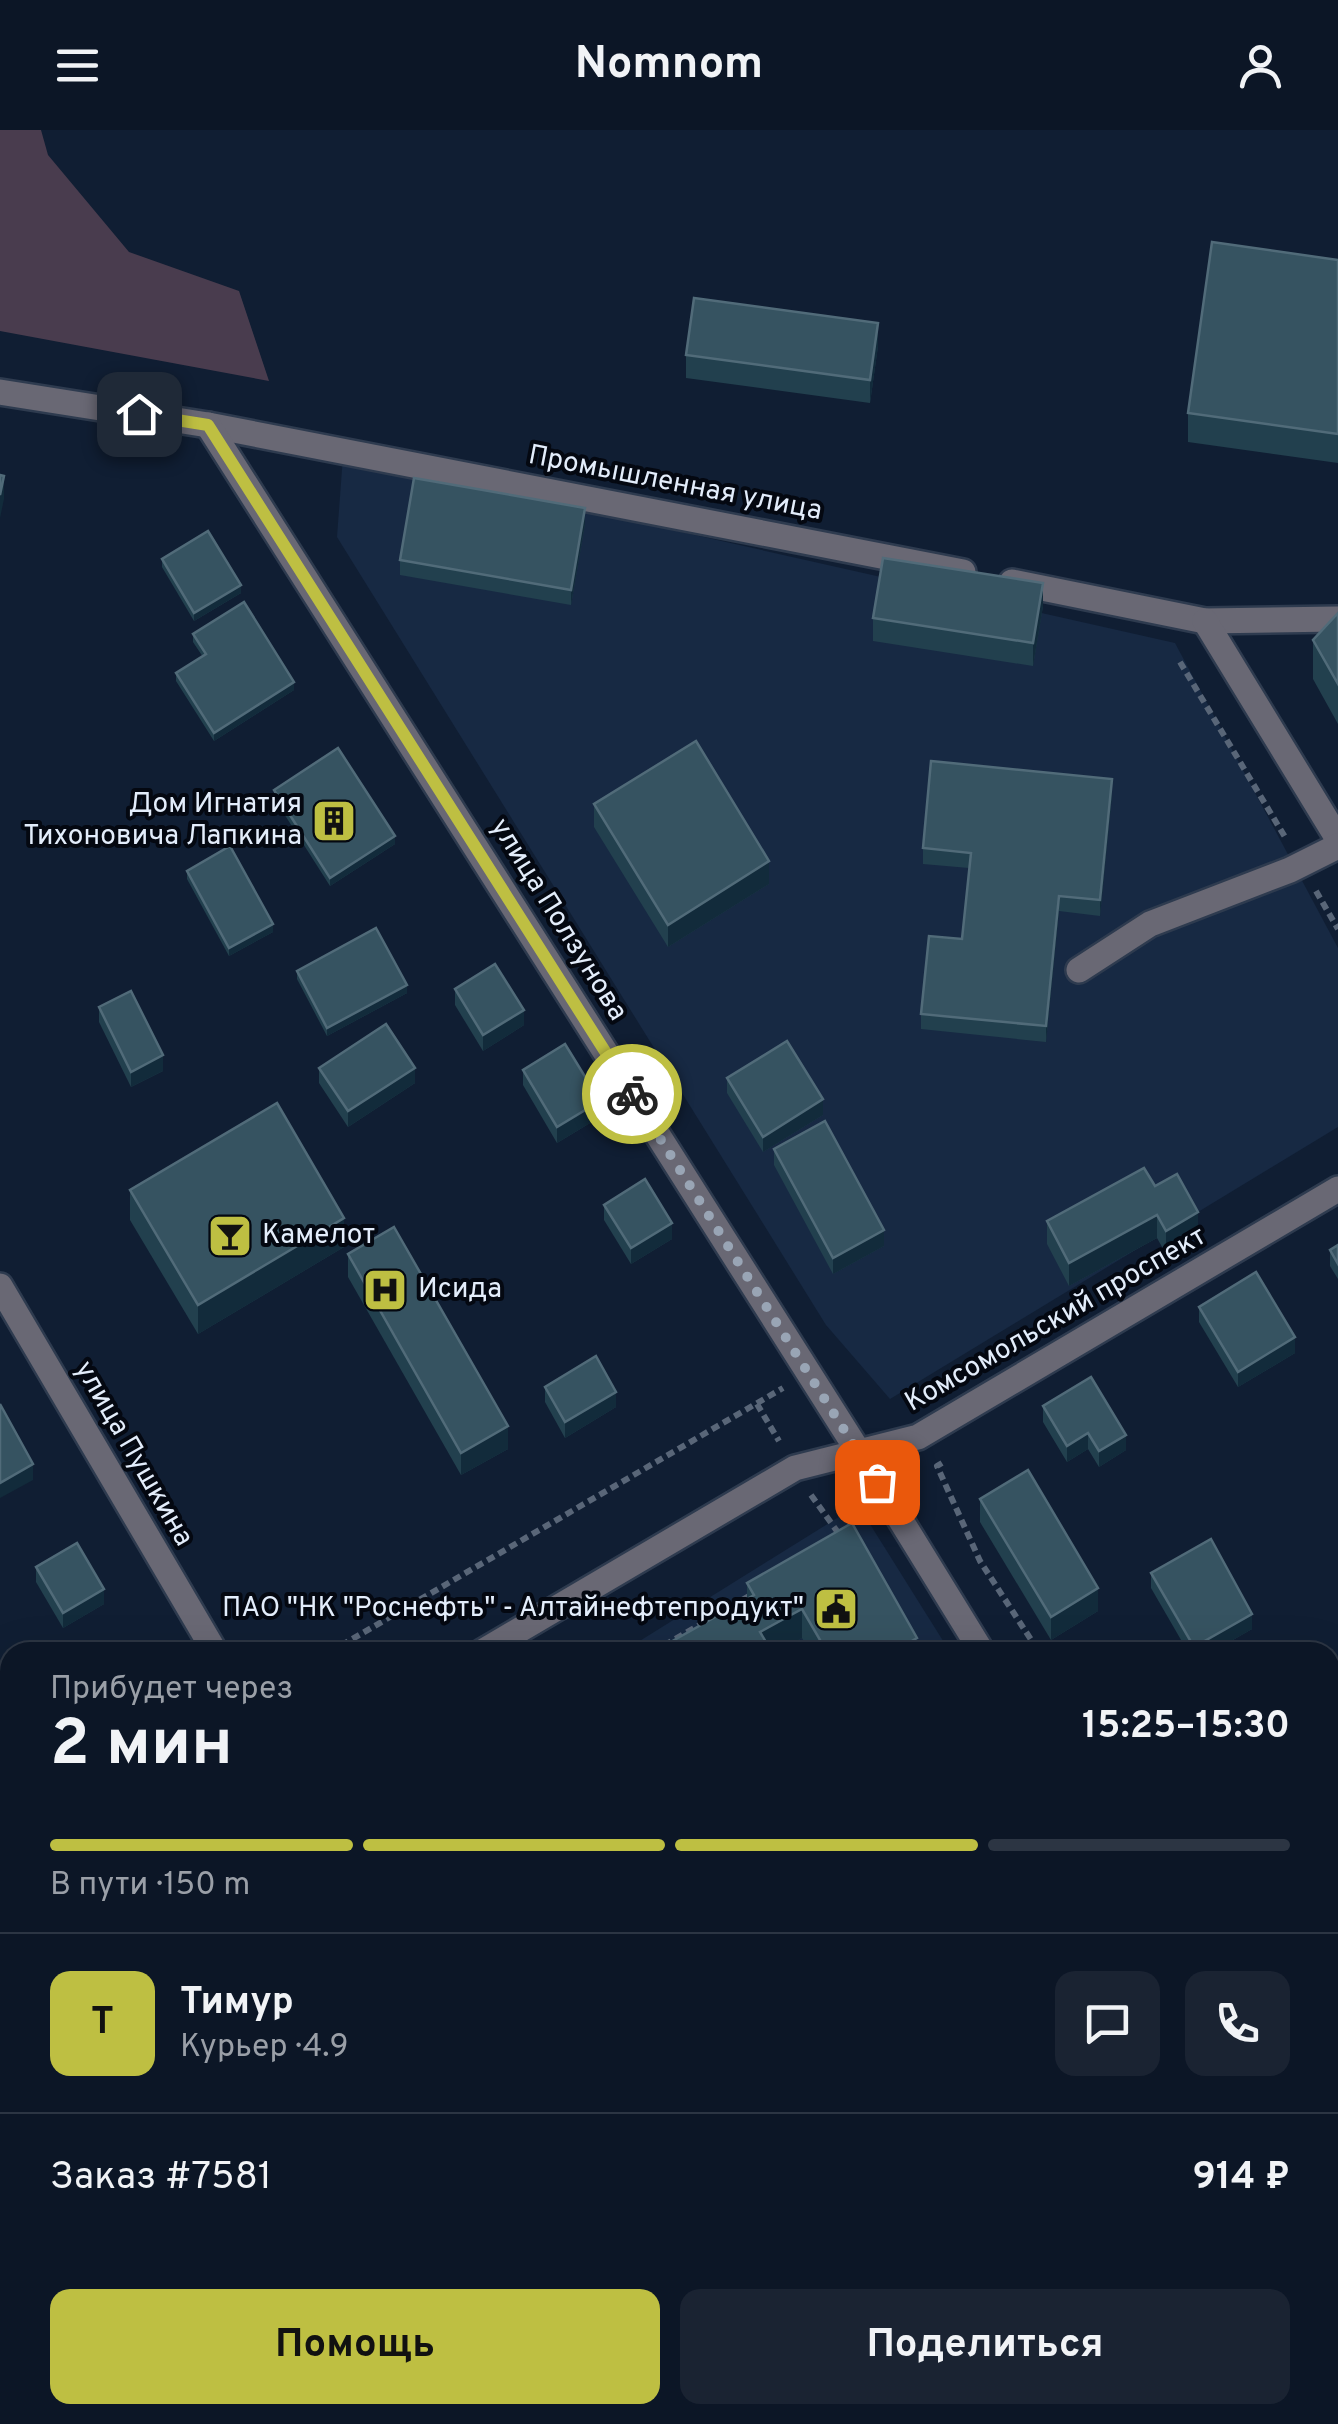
<!DOCTYPE html>
<html lang="ru">
<meta charset="utf-8">
<style>
body{margin:0;font-family:Overpass,sans-serif;background:#1a2332;color:#f1f3f6;height:100vh;display:flex;flex-direction:column;font-size:38px;white-space:nowrap}
*{box-sizing:border-box;margin:0}
p{font-size:32px;color:#9a9fa7}
.icon{flex:none;width:55px;height:55px;fill:none;stroke:currentColor;stroke-width:2;stroke-linecap:round;stroke-linejoin:round}
.map{position:relative;flex:1;overflow:hidden}
.side{position:absolute;left:0px;top:1512px;width:1340px;height:782px;display:flex;flex-direction:column;background:#0c1626;border-radius:30px 30px 0 0;box-shadow:0 10px 40px #0002,0 0 0 2px #2c3543}
.side>*{flex:none}
.pin{position:absolute;display:grid;place-items:center;width:85px;height:85px;color:#fff;margin:-42px;border-radius:20px;box-shadow:0 5px 15px #0006}
.courier{position:absolute;display:grid;place-items:center;width:100px;height:100px;margin:-50px;border:8px solid #bebf42;border-radius:50%;background:#fff;color:#222;box-shadow:0 2px 12px #0007}
.summary em{font-style:normal;font-weight:700}
.summary div{display:flex;flex-direction:column-reverse}
.summary{display:flex;align-items:center;justify-content:space-between;height:170px;padding:0 50px}
h1{font-size:65px;font-weight:700;line-height:75px}
.bar{display:grid;grid-template-columns:repeat(4,1fr);gap:15px 10px;align-content:center;height:120px;padding:0 50px}
.bar i{height:12px;border-radius:8px;background:#2c3543}
.bar .on{background:#bebf42}
.bar p{grid-column:span 4}
.line{display:flex;align-items:center;gap:25px;padding:0 50px;border-top:2px solid #2c3543}
.line div{flex:1}
.round{display:grid;place-items:center;flex:none;width:105px;height:105px;border-radius:20px;background:#1a2332}
.cta{display:flex;gap:20px;margin-top:auto;padding:20px 50px}
.cta a{flex:1;height:115px;border-radius:20px;background:#bebf42;color:#111;font-size:40px;font-weight:700;line-height:115px;text-align:center}
.cta a+a{background:#1a2332;color:#f1f3f6}
header{display:flex;justify-content:space-between;align-items:center;height:130px;padding:0 50px;background:#0c1626;font-size:45px;font-weight:700}
.map>svg:first-child{display:block}
.built{fill:#172943}
.green{fill:#493c4e}
.lines{fill:none;stroke-linecap:round;stroke-linejoin:round}
.minor-casing{stroke:#2e3b4f;stroke-width:30}
.path{stroke:#596678;stroke-width:6;stroke-dasharray:8 5;stroke-linecap:butt}
.minor{stroke:#696874;stroke-width:25}
.wall{fill:#22404e}
.shaded-wall{fill:#122b3b}
.building{fill:#365361;stroke:#516b79;stroke-width:2.5}
.done{stroke:#99a5b5;stroke-width:10;stroke-dasharray:0 18}
.route{stroke:#bebf42;stroke-width:12}
.labels{text-anchor:middle;dominant-baseline:central;stroke-width:8;stroke-linejoin:round;paint-order:stroke}
.street-label{font-size:28px;fill:#e3edfb;stroke:#040811}
.poi-label{font-size:28px;fill:#e3edfb;stroke:#040811;text-anchor:end}
</style>
<header><svg class="icon" aria-label="menu" viewBox="0 0 24 24"><path d="M4 6h16M4 12h16M4 18h16"/></svg>Nomnom<svg class="icon" aria-label="person" viewBox="0 0 24 24"><circle cx="12" cy="8" r="4"/><path d="M4 21q1-7 8-7t8 7"/></svg></header>
<div class="map">
<svg width="1338" height="2294" viewBox="0 0 1338 2294">
<rect width="100%" height="100%" fill="#101e33"/>
<!-- built -->
<g class="built">
<polygon points="343,326 1175,513 1338,818 1338,997 890,1269 826,1195 337,407"/>
<polygon points="858,1375 950,1522 622,1522"/>
<polygon points="10,1907 10,2285 592,2285 598,2294 0,2294 0,1913"/>
<polygon points="1330,2132 1338,2145 1338,2273 1330,2278"/>
<polygon points="716,2285 1319,2285 1305,2294 721,2294"/>
</g>
<!-- green -->
<polygon class="green" points="0,0 41,0 48,25 129,122 239,161 269,251 0,201"/>
<g class="lines">
<defs>
<g id="minor">
<polyline points="0,262 208,295 963,442"/>
<polyline points="208,295 860,1324 982,1522"/>
<polyline points="1012,452 1205,491 1338,489"/>
<polyline points="1205,491 1338,709"/>
<polyline points="1079,840 1150,794 1290,740 1338,716"/>
<polyline points="0,1156 215,1522"/>
<polyline points="482,1522 795,1338 918,1307 1338,1059"/>
<polyline points="0,1802 10,1796"/>
<polyline points="1330,2088 1338,2101"/>
<polyline points="659,2285 665,2294"/>
<polyline points="1143,2285 1149,2294"/>
</g>
</defs>
<!-- minor casing -->
<use href="#minor" class="minor-casing"/>
<!-- path -->
<g class="path">
<polyline points="1180,532 1285,707"/>
<polyline points="1316,761 1338,799"/>
<polyline points="757,1274 779,1311"/>
<polyline points="942,1333 937,1336 980,1431 1039,1522"/>
<polyline points="811,1365 842,1408"/>
<polyline points="330,1522 783,1258"/>
<polyline points="653,1522 751,1465"/>
<polyline points="0,1720 10,1714"/>
<polyline points="0,1887 10,1881"/>
<polyline points="1330,1999 1338,2012"/>
<polyline points="1330,2263 1338,2260"/>
<polyline points="593,2285 599,2294"/>
<polyline points="722,2285 727,2294"/>
<polyline points="1272,2294 1287,2285"/>
</g>
<!-- minor -->
<use href="#minor" class="minor"/>
</g>
<!-- wall -->
<g class="wall">
<polygon points="1338,130 1338,333 1188,312 1188,283"/>
<polygon points="878,216 870,273 686,248 686,225"/>
<polygon points="585,394 571,475 400,445 400,430"/>
<polygon points="162,429 241,463 194,491 162,437"/>
<polygon points="1043,476 1033,536 873,511 873,488"/>
<polygon points="1338,483 1338,594 1313,549 1313,510"/>
<polygon points="193,504 294,560 214,611 176,551 176,543 203,527 193,512"/>
<polygon points="274,660 395,714 330,756 274,668"/>
<polygon points="1112,665 1100,786 1059,781 1046,912 921,899 921,884 962,809 969,738 923,734 923,718"/>
<polygon points="594,674 769,754 668,817 594,697"/>
<polygon points="187,741 273,802 229,826 187,749"/>
<polygon points="297,841 407,863 327,906 297,849"/>
<polygon points="455,859 524,895 483,921 455,875"/>
<polygon points="99,877 163,941 131,957 99,892"/>
<polygon points="319,938 415,953 348,997 319,953"/>
<polygon points="523,940 600,987 557,1013 523,955"/>
<polygon points="727,948 823,985 763,1022 727,963"/>
<polygon points="774,1019 884,1116 833,1144 774,1035"/>
<polygon points="1155,1056 1198,1105 1166,1124 1157,1108 1069,1156 1047,1114 1047,1091"/>
<polygon points="130,1060 344,1117 198,1204 130,1090"/>
<polygon points="604,1075 672,1109 631,1134 604,1090"/>
<polygon points="1338,1115 1338,1149 1330,1136 1330,1120"/>
<polygon points="348,1124 508,1319 461,1345 348,1147"/>
<polygon points="1199,1177 1295,1223 1238,1257 1199,1192"/>
<polygon points="545,1257 616,1277 565,1308 545,1272"/>
<polygon points="1043,1276 1126,1320 1099,1337 1088,1319 1067,1332 1043,1292"/>
<polygon points="980,1369 1098,1481 1051,1510 980,1392"/>
<polygon points="36,1437 104,1474 63,1498 36,1452"/>
<polygon points="1151,1443 1252,1499 1212,1522 1188,1522 1151,1458"/>
<polygon points="747,1453 917,1522 810,1522 802,1508 776,1522 653,1522 747,1469"/>
<polygon points="10,1887 10,2026 0,2008 0,1892"/>
<polygon points="1338,1923 1338,1966 1336,1963 1336,1924"/>
<polygon points="737,2285 806,2285 790,2294 742,2294"/>
<polygon points="1055,2285 1143,2285 1148,2294 1060,2294"/>
<polygon points="1156,2285 1267,2285 1252,2294 1161,2294"/>
</g>
<!-- shaded-wall -->
<g class="shaded-wall">
<polygon points="878,193 878,216 870,273 870,250"/>
<polygon points="4,346 4,369 0,388 0,365"/>
<polygon points="585,378 585,394 571,475 571,460"/>
<polygon points="1043,453 1043,476 1033,536 1033,513"/>
<polygon points="241,455 241,463 194,491 194,483"/>
<polygon points="294,552 294,560 214,611 214,603"/>
<polygon points="1112,649 1112,665 1100,786 1100,770"/>
<polygon points="395,706 395,714 330,756 330,748"/>
<polygon points="769,731 769,754 668,817 668,795"/>
<polygon points="1059,766 1059,781 1046,912 1046,896"/>
<polygon points="273,794 273,802 229,826 229,818"/>
<polygon points="407,855 407,863 327,906 327,898"/>
<polygon points="524,880 524,895 483,921 483,905"/>
<polygon points="163,925 163,941 131,957 131,942"/>
<polygon points="415,938 415,953 348,997 348,981"/>
<polygon points="823,969 823,985 763,1022 763,1007"/>
<polygon points="600,971 600,987 557,1013 557,997"/>
<polygon points="1198,1082 1198,1105 1166,1124 1166,1101"/>
<polygon points="1157,1085 1157,1108 1069,1156 1069,1133"/>
<polygon points="344,1088 344,1117 198,1204 198,1175"/>
<polygon points="672,1093 672,1109 631,1134 631,1118"/>
<polygon points="884,1100 884,1116 833,1144 833,1128"/>
<polygon points="1295,1207 1295,1223 1238,1257 1238,1242"/>
<polygon points="616,1262 616,1277 565,1308 565,1292"/>
<polygon points="508,1296 508,1319 461,1345 461,1323"/>
<polygon points="1088,1303 1088,1319 1067,1332 1067,1316"/>
<polygon points="1126,1305 1126,1320 1099,1337 1099,1321"/>
<polygon points="33,1334 33,1350 0,1368 0,1353"/>
<polygon points="1098,1458 1098,1481 1051,1510 1051,1487"/>
<polygon points="104,1459 104,1474 63,1498 63,1483"/>
<polygon points="802,1479 802,1508 776,1522 760,1522 760,1502"/>
<polygon points="1252,1484 1252,1499 1212,1522 1194,1522 1194,1517"/>
<polygon points="917,1508 917,1522 892,1522"/>
<polygon points="1338,1844 1338,1883 1330,1888 1330,1849"/>
<polygon points="10,2197 10,2213 0,2218 0,2203"/>
<polygon points="766,2285 806,2285 790,2294 754,2294 754,2292"/>
<polygon points="1228,2285 1267,2285 1252,2294 1212,2294"/>
</g>
<!-- building -->
<g class="building">
<polygon points="1212,112 1338,130 1338,304 1188,283"/>
<polygon points="694,168 878,193 870,250 686,225"/>
<polygon points="0,345 4,346 0,365"/>
<polygon points="414,348 585,378 571,460 400,430"/>
<polygon points="208,401 241,455 194,483 162,429"/>
<polygon points="883,428 1043,453 1033,513 873,488"/>
<polygon points="244,472 294,552 214,603 176,543 206,524 193,504"/>
<polygon points="1338,483 1338,554 1313,510"/>
<polygon points="696,611 769,731 668,795 594,674"/>
<polygon points="338,618 395,706 330,748 274,660"/>
<polygon points="931,631 1112,649 1100,770 1059,766 1046,896 921,884 929,806 962,809 971,723 923,718"/>
<polygon points="230,716 273,794 229,818 187,741"/>
<polygon points="376,798 407,855 327,898 297,841"/>
<polygon points="495,834 524,880 483,905 455,859"/>
<polygon points="131,861 163,925 131,942 99,877"/>
<polygon points="386,894 415,938 348,981 319,938"/>
<polygon points="787,911 823,969 763,1007 727,948"/>
<polygon points="565,914 600,971 557,997 523,940"/>
<polygon points="277,973 344,1088 198,1175 130,1060"/>
<polygon points="825,991 884,1100 833,1128 774,1019"/>
<polygon points="1144,1038 1155,1056 1177,1044 1198,1082 1166,1101 1157,1085 1069,1133 1047,1091"/>
<polygon points="645,1049 672,1093 631,1118 604,1075"/>
<polygon points="394,1097 508,1296 461,1323 348,1124"/>
<polygon points="1338,1115 1338,1134 1330,1120"/>
<polygon points="1256,1142 1295,1207 1238,1242 1199,1177"/>
<polygon points="596,1226 616,1262 565,1292 545,1257"/>
<polygon points="1091,1247 1126,1305 1099,1321 1088,1303 1067,1316 1043,1276"/>
<polygon points="0,1274 33,1334 0,1353"/>
<polygon points="1028,1340 1098,1458 1051,1487 980,1369"/>
<polygon points="852,1393 917,1508 892,1522 827,1522 802,1479 760,1502 772,1522 653,1522 754,1465 747,1453"/>
<polygon points="1211,1409 1252,1484 1194,1517 1151,1443"/>
<polygon points="77,1413 104,1459 63,1483 36,1437"/>
<polygon points="1330,1755 1338,1768 1338,1844 1330,1849"/>
<polygon points="10,1887 10,2004 0,1985 0,1892"/>
<polygon points="6,2122 10,2129 10,2197 0,2203 0,2126"/>
<polygon points="750,2285 766,2285 754,2292"/>
<polygon points="1072,2285 1143,2285 1148,2294 1077,2294"/>
<polygon points="1169,2285 1228,2285 1212,2294 1174,2294"/>
</g>
<g class="lines">
<!-- done -->
<polyline class="done" points="632,964 877,1352"/>
<!-- route -->
<polyline class="route" points="139,284 208,295 632,964"/>
</g>
<!-- icons -->
<defs>
<symbol id="building-square" viewBox="-11 -11 22 22"><rect x="-9" y="-9" width="18" height="18" rx="4" fill="#bebf42" stroke="#040811"/><path d="M-4-6H4V6H1V3H-1V6H-4ZM-2.5-4.3h1.7v1.8h-1.7ZM.8-4.3h1.7v1.8H.8ZM-2.5-1h1.7V.8h-1.7ZM.8-1h1.7V.8H.8Z" fill="#111"/></symbol>
<symbol id="bar-square" viewBox="-11 -11 22 22"><rect x="-9" y="-9" width="18" height="18" rx="4" fill="#bebf42" stroke="#040811"/><path d="M-6-5H6L.8 .8V4.5H3.5V6h-7V4.5H-.8V.8Z" fill="#111"/></symbol>
<symbol id="hospital-square" viewBox="-11 -11 22 22"><rect x="-9" y="-9" width="18" height="18" rx="4" fill="#bebf42" stroke="#040811"/><path d="M-5-5h3v3.5h4V-5h3V5h-3V1.5h-4V5h-3Z" fill="#111"/></symbol>
<symbol id="civic-square" viewBox="-11 -11 22 22"><rect x="-9" y="-9" width="18" height="18" rx="4" fill="#bebf42" stroke="#040811"/><path d="M-.6-6.5H3V-4.5H.6V-3L4-1V1h2V6H-6V1h2V-1L-.6-3ZM-1.2 2.5V6h2.4V2.5Z" fill="#111"/></symbol>
</defs>
<g fill-rule="evenodd">
<use href="#building-square" x="309" y="666" width="50" height="50"/>
<use href="#bar-square" x="205" y="1081" width="50" height="50"/>
<use href="#hospital-square" x="360" y="1135" width="50" height="50"/>
<use href="#civic-square" x="811" y="1454" width="50" height="50"/>
</g>
<g class="labels">
<!-- street labels -->
<g class="street-label">
<text transform="translate(675 354) rotate(11)">Промышленная улица</text>
<text transform="translate(558 790) rotate(58)">улица Ползунова</text>
<text transform="translate(1056 1190) rotate(-30)">Комсомольский проспект</text>
<text transform="translate(133 1324) rotate(60)">улица Пушкина</text>
</g>
<!-- poi labels -->
<g class="poi-label">
<text x="302" y="675">Дом Игнатия<tspan x="302" dy="32">Тихоновича Лапкина</tspan></text>
<text x="262" y="1106" text-anchor="start">Камелот</text>
<text x="418" y="1160" text-anchor="start">Исида</text>
<text x="804" y="1479">ПАО "НК "Роснефть" - Алтайнефтепродукт"</text>
</g>
</g>
</svg>
<div class="pin" style="left:877px;top:1352px;background:#ea580c"><svg class="icon" aria-label="bag" viewBox="0 0 24 24"><path d="M5 8h14l-1 12H6zM9 8a3 3 0 0 1 6 0"/></svg></div>
<div class="pin" style="left:139px;top:284px;background:#1f2937"><svg class="icon" aria-label="home" viewBox="0 0 24 24"><path d="M3 11l9-7 9 7M6 9v11h12V9"/></svg></div>
<div class="courier" style="left:632px;top:964px"><svg class="icon" aria-label="bike" viewBox="0 0 24 24"><circle cx="6" cy="16" r="4"/><circle cx="18" cy="16" r="4"/><path d="M6 16l4-8h5l3 8M10 8l3 8H6M13 5h3"/></svg></div>
<section class="side">
<div class="summary"><div><h1>2 мин</h1><p>Прибудет через</p></div><em>15:25–15:30</em></div>
<div class="bar"><i class="on"></i><i class="on"></i><i class="on"></i><i></i><p>В пути · 150 m</p></div>
<div class="line" style="height:180px"><b class="round" style="background:#bebf42;color:#111">Т</b><div><b>Тимур</b><p>Курьер · 4.9</p></div><a class="round"><svg class="icon" aria-label="chat" viewBox="0 0 24 24"><path d="M4 5h16v11H9l-5 4z"/></svg></a><a class="round"><svg class="icon" aria-label="phone" viewBox="0 0 24 24"><path d="M5 4h4l2 5-3 2q2 4 5 5l2-3 5 2v4C11 20 4 13 5 4z"/></svg></a></div>
<div class="line" style="height:130px"><div>Заказ #7581</div><b>914 ₽</b></div>
<div class="cta"><a>Помощь</a><a>Поделиться</a></div>
</section>
</div>
